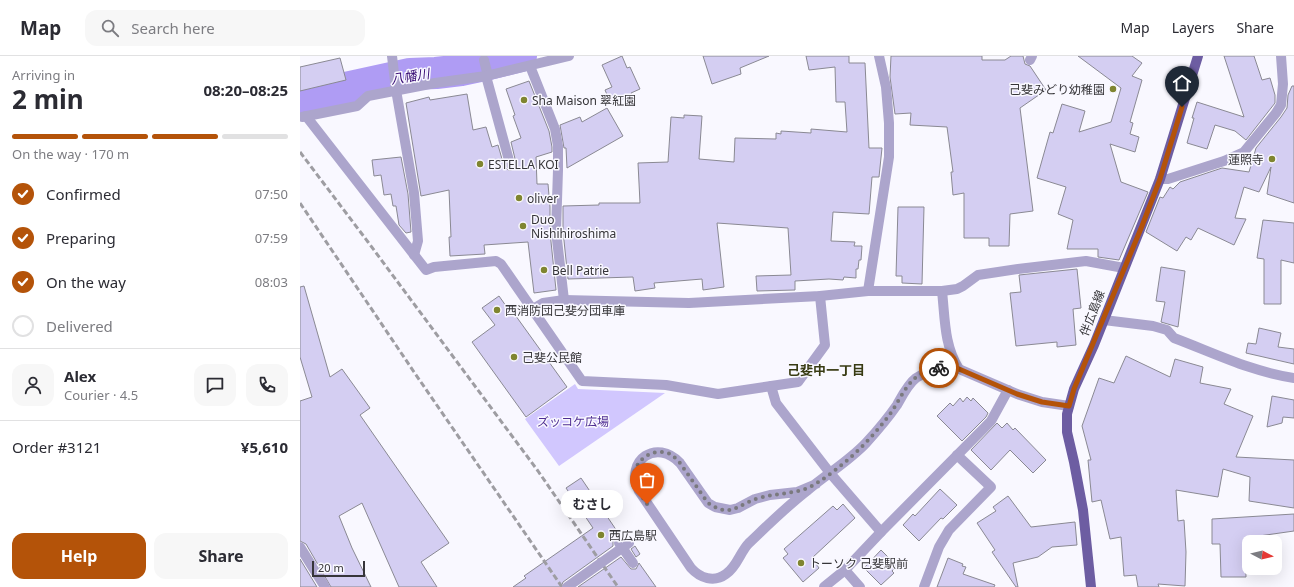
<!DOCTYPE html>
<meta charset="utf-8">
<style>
body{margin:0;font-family:"Noto Sans","Noto Sans JP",sans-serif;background:#f7f7f7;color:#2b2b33;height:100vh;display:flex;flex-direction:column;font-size:15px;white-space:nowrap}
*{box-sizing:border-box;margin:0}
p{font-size:13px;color:#7c7c81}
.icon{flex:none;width:22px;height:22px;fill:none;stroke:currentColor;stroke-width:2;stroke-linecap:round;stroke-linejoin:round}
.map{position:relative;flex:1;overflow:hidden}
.sheet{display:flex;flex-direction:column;background:#fff;width:300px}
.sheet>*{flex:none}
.needle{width:26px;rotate:97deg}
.controls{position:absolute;left:942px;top:479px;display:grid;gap:8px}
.controls a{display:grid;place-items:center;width:40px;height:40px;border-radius:8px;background:#fff;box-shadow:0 4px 16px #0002;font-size:20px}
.scale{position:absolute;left:12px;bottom:10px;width:53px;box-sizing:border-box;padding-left:4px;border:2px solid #363539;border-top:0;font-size:11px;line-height:14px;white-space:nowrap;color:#363539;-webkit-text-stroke:3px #f9f8ff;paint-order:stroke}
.pin{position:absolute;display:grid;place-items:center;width:34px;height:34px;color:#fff;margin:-41px -17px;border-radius:50% 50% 50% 0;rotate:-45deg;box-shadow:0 0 4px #0007}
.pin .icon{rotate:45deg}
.courier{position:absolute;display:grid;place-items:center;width:40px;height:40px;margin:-20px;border:3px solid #b45309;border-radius:50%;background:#fff;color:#222;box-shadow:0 1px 5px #0007}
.bubble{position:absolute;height:28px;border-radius:12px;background:#fff;box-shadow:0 4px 16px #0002;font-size:13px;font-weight:700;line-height:28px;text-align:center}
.headline em{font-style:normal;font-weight:700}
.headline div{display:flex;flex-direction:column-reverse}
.headline{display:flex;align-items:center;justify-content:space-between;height:68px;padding:0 12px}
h1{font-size:26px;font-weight:700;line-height:30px}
.bar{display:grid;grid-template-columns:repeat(4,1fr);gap:6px 4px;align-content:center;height:48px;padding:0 12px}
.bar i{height:5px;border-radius:3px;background:#e1e1e2}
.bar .current{background:#b45309}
.bar p{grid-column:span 4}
.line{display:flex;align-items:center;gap:10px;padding:0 12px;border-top:1px solid #e1e1e2}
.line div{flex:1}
.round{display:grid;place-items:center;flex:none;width:42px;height:42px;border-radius:12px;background:#f7f7f7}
ol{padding:0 12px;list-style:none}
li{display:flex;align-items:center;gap:12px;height:44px}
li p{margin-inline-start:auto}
li .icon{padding:4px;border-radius:50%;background:#b45309;color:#fff;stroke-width:4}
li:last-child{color:#7c7c81}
li i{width:22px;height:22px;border:2px solid #e1e1e2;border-radius:50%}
.action{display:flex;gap:8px;margin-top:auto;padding:8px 12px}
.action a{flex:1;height:46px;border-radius:12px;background:#b45309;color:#fff;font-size:16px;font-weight:700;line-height:46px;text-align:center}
.action a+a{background:#f7f7f7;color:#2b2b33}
header{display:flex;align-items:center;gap:24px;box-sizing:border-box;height:56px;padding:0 20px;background:#fff;border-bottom:1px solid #e1e1e2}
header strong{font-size:19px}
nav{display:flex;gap:22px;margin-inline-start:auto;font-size:14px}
.search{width:280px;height:36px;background:#f7f7f7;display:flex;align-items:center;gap:10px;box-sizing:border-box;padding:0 14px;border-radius:12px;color:#7c7c81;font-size:15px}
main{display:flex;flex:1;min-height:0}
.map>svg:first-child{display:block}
.green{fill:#d1c7fe}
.water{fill:#af9cf4}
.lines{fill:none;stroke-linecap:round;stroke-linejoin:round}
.river{stroke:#af9cf4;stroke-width:32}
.building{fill:#d4cef2;stroke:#8a8993}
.minor{stroke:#aca5cc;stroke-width:10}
.major{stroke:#6d5da2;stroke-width:10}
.rail{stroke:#9e9da2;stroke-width:3;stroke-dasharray:6 3;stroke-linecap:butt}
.minor-bridge{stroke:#aca5cc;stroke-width:10}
.done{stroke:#7a797e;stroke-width:4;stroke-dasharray:0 7.2}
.route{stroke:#b45309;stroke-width:5}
.poi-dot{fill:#7f8530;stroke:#f9f8ff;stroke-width:1.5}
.labels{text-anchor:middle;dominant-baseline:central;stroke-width:3;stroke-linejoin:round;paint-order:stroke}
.poi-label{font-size:12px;fill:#363539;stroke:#f9f8ff;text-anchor:start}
.street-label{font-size:12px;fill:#363539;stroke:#f9f8ff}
.park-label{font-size:12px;fill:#4e2d92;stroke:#f9f8ff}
.water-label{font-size:13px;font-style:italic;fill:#370c74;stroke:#f9f8ff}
.neighbourhood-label{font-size:13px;font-weight:bold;fill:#383b13;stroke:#f9f8ff}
</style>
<header>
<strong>Map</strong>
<div class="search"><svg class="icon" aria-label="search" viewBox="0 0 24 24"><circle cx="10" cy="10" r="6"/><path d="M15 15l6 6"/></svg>Search here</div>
<nav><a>Map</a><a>Layers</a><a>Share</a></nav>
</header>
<main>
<section class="sheet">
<div class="headline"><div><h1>2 min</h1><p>Arriving in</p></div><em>08:20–08:25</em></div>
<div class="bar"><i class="current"></i><i class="current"></i><i class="current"></i><i></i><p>On the way · 170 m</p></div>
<ol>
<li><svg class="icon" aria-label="check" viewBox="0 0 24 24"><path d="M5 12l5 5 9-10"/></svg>Confirmed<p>07:50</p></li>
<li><svg class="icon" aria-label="check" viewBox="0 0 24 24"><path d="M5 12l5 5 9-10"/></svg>Preparing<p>07:59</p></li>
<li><svg class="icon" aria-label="check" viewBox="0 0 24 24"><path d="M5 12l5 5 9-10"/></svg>On the way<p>08:03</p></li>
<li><i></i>Delivered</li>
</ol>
<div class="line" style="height:72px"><a class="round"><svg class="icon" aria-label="person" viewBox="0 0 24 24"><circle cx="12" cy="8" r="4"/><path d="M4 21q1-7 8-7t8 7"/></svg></a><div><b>Alex</b><p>Courier · 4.5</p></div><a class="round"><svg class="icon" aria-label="chat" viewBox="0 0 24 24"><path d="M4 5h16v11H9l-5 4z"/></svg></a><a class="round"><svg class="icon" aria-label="phone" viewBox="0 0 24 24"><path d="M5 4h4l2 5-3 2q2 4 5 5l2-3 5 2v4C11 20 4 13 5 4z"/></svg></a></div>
<div class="line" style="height:52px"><div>Order #3121</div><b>¥5,610</b></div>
<div class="action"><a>Help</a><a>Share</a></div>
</section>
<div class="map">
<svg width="994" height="531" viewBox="0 0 994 531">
<rect width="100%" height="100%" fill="#f9f8ff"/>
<!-- green -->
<polygon class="green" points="275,328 278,333 365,337 259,410 225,363"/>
<!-- water -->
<polygon class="water" points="110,18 67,31 0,45 0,39 60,24"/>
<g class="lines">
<!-- river -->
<polyline class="river" points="0,42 110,18 136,17 161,14 189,8 221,0"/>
</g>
<!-- building -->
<g class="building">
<polygon points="322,0 327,12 330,11 340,33 331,37 332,39 311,48 305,34 312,31 302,9"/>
<polygon points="403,0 469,0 440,12 441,18 412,28"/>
<polygon points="506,0 549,0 549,7 565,7 569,92 582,92 579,121 572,121 569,158 533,156 531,185 555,186 554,190 562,190 561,204 559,204 558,213 556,213 556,222 544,221 543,224 529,223 495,225 495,234 457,235 456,220 491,219 488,172 417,167 424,231 403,234 402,223 354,227 355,232 335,235 333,221 268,223 263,175 263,150 299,149 299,147 340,147 338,107 368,106 371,61 384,62 384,59 402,60 399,103 434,106 435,82 476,83 476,77 481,78 481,75 511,77 511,73 547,76 545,46 536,46 535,11 509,14"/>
<polygon points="591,0 682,0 682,4 705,4 711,0 723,0 725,8 730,10 746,34 720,52 733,155 710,158 709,190 689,190 689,182 664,182 664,137 653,139 651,116 653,116 647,71 610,69 611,57 595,58 590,21"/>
<polygon points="778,0 832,0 842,7 832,20 842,24 830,66 833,67 830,78 839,81 835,96 810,88 821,126 848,136 819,204 798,201 798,193 767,193 773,164 758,158 766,131 737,122 750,76 753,77 762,48 785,55 779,76 811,66 821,32"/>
<polygon points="924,0 954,0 962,24 970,22 975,39 975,47 946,84 935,75 915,69 907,93 887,87 894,62 892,62 897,46 944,61"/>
<polygon points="40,2 46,24 0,35 0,11"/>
<polygon points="229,25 249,75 252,91 252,96 236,101 237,128 248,128 250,151 250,176 256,234 234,237 228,186 184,189 185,198 150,200 149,181 151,181 149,134 121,140 106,47 129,41 130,44 167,38 173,74 186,71 192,91 198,89 204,110 208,114 211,114 215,112 216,107 211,86 221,82 213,60 215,59 206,33"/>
<polygon points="992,30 994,30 994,147 967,138 971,111 959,136 944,131 935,162 946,163 934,189 898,172 891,184 886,181 877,195 846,176 860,141 863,142 870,131 873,133 880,126 922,112 949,116 956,92 981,61 987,52 988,39"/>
<polygon points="307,52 323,80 267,112 266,92 264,92 260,69 280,61 282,66"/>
<polygon points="101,101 108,138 111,176 106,177 99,169 96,150 93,150 91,138 84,139 81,119 74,120 72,104"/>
<polygon points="598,151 624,151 622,228 602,227 602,220 596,220"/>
<polygon points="963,164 994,167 994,207 981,204 981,248 964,248 964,203 957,202"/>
<polygon points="861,211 885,215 878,271 861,266 865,246 856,245"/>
<polygon points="777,213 781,252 773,253 776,289 757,291 757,286 716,290 710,237 721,236 719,219"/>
<polygon points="4,230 30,321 42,313 70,352 60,359 149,487 121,506 137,531 99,531 62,447 39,460 52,492 71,531 31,531 6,488 0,485 0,345 12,341 0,301 0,231"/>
<polygon points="199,240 211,257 213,256 267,331 226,361 172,286 195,269 182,252"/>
<polygon points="959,272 981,277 978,291 994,293 994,308 946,297 948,287 956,288"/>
<polygon points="826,300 870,321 875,303 903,311 900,327 931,333 924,348 953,360 936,401 994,404 994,452 949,445 950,421 923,413 918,441 876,434 878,465 884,464 886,496 885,530 858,528 859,531 838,531 836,519 824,520 821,481 810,483 801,444 792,446 788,404 791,404 782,370 799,322 814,327"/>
<polygon points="972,340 994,344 994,362 983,361 982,367 967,371"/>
<polygon points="667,341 671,345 673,342 688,357 686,361 662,385 637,360 650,347 653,350 660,342 663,346"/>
<polygon points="697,367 702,372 707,367 713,374 715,372 746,404 733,417 710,394 691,414 671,394"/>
<polygon points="281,422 321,481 315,482 313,485 313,490 263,526 261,531 213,531 226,522 224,520 293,472 266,432"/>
<polygon points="640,433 657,449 643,463 641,462 619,485 603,469 613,458 615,460"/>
<polygon points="708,440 731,471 775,466 777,489 752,491 738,501 713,507 718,531 716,531 692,496 695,494 677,467 696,455 693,451"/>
<polygon points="543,448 555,462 512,502 519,512 503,526 483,502 488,498 484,493 533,450 537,454"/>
<polygon points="994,458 994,475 945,482 946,521 921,521 920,488 912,488 912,463"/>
<polygon points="335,490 340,498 336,501 331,493"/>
<polygon points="581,494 597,510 592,515 594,517 581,529 564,512"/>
<polygon points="321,501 331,513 336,513 339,507 356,531 278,531"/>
<polygon points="648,502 663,508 662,510 666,511 663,518 695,529 694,531 637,531"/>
<polygon points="0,503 17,531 0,531"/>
</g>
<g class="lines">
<!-- minor -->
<g class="minor">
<polyline points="92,0 96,34 114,137 118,185 114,199"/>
<polyline points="184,4 188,20"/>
<polyline points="730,4 732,0"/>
<polyline points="230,10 255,73 258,90 258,114 256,175 264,244"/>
<polyline points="186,20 210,108"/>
<polyline points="6,60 126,214 134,211 196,205 201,208 282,325 366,329 418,338 498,326 525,289 520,240"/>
<polyline points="2,61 57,50 68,40 135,27 186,20 269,0"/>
<polyline points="860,123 868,123 924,105 944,96 976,57 981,49 983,28 981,0"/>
<polyline points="568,235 589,101 589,67 586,31 579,0"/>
<path d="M642,235C645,262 644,290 659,313"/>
<polyline points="233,253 243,247 264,244 389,247 520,240 568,235 642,235 657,233 663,230 678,219 718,213 786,205 824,212"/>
<path d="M804,264L853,270L867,274L874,282C914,297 952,316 994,322"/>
<polyline points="471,330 476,347 530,417 581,476"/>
<path d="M516,428L497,436L470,439L455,443L438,452L430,454L415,451L408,447L380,407C357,382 324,404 339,435L391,512C400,522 414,527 426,518C437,511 440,496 449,487C468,469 487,450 508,434C527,418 549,405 566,387C577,375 588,362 597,349C602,340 608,328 616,322C629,313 643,310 659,313L717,338L742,346L769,350"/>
<polyline points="319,487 333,507"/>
<polyline points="0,491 25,531"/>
<polyline points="545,514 560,531"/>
<polyline points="524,531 545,514 581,476 691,365 708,334"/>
<polyline points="624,531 639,491 649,474 691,431 657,399"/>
</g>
<!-- major -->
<polyline class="major" points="791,531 783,454 774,406 767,376 767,358 774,333 794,289 860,123 898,0"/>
<!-- rail -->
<g class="rail">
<polyline points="0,96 68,186 238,415 318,531"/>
<polyline points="0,147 114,316 262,531"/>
</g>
<!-- minor-bridge -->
<polyline class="minor-bridge" points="267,531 329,487 327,484"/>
</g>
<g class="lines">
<!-- done -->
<path class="done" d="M347,448C342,440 334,431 334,420C335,404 352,392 368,397C373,399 376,403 380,407L408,447C432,463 437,448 459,442C479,436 499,439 517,427C545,409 570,385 590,358C598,347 604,332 614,323C620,317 631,313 639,312"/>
<!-- route -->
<polyline class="route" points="639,312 650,311 659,313 717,338 742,346 769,350 774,333 842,170 860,123 882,51"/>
</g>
<!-- markers -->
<g class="poi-dot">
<circle cx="813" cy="33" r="4"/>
<circle cx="224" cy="44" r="4"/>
<circle cx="972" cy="103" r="4"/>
<circle cx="180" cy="108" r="4"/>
<circle cx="219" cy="142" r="4"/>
<circle cx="223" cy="170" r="4"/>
<circle cx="244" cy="214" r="4"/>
<circle cx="197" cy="254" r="4"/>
<circle cx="214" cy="301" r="4"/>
<circle cx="301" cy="479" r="4"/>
<circle cx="501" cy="507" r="4"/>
</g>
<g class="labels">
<!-- poi labels -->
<g class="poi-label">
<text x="805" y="33" text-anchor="end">己斐みどり幼稚園</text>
<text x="232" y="44">Sha Maison 翠紅園</text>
<text x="964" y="103" text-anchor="end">蓮照寺</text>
<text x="188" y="108">ESTELLA KOI</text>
<text x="227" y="142">oliver</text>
<text x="231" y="163">Duo<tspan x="231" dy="14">Nishihiroshima</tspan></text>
<text x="252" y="214">Bell Patrie</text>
<text x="205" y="254">西消防団己斐分団車庫</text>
<text x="222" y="301">己斐公民館</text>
<text x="309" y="479">西広島駅</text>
<text x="509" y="507">トーソク 己斐駅前</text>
</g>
<!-- street labels -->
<g class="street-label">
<text transform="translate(792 257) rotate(-69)">伴広島線</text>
</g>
<!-- park labels -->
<g class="park-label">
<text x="273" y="365">ズッコケ広場</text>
</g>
<!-- water labels -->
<g class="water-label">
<text transform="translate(110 20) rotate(-9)">八幡川</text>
</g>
<!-- neighbourhood labels -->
<g class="neighbourhood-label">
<text x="526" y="314">己斐中一丁目</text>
</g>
</g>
</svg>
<div class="controls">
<a><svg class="needle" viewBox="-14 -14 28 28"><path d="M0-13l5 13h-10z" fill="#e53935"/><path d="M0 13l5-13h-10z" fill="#7c7c81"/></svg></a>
</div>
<div class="scale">20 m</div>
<div class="pin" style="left:347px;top:448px;background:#ea580c"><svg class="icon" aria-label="bag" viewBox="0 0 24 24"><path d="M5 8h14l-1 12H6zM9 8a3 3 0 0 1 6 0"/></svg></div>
<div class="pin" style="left:882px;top:51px;background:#1f2937"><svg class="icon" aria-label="home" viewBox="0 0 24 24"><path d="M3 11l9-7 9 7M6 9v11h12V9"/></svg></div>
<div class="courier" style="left:639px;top:312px"><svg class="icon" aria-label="bike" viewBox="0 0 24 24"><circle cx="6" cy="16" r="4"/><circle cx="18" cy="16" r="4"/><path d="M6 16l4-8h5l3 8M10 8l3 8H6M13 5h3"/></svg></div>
<div class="bubble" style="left:261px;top:434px;width:62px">むさし</div>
</div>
</main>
